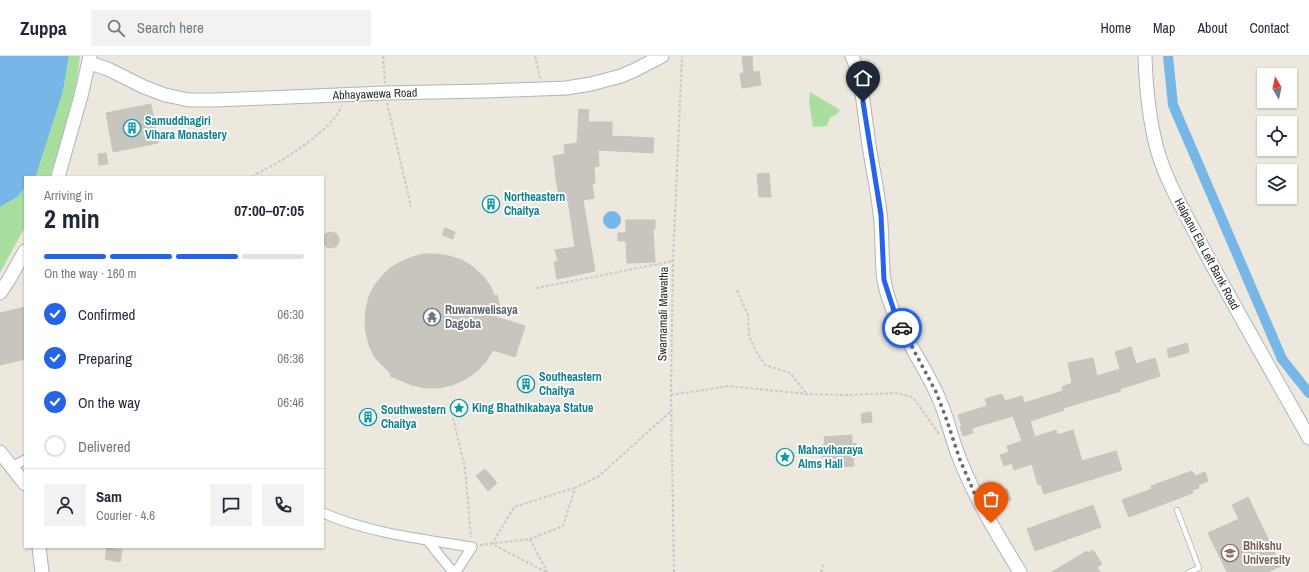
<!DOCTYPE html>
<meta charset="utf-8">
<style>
body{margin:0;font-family:"Archivo Narrow",sans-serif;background:#f2f2f3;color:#1f2937;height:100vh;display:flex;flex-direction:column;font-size:15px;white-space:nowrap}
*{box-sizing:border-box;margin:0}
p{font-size:13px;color:#747a83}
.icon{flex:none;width:22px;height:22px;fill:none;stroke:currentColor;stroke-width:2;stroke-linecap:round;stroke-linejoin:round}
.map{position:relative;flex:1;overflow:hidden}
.side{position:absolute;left:24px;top:120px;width:300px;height:372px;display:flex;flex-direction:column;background:#fff;border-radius:0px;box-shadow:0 1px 3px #0004}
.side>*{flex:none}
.needle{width:26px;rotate:351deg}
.tools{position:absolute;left:1257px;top:12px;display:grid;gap:8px}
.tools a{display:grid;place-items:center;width:40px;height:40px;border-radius:0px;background:#fff;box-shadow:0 1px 3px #0004;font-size:20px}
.pin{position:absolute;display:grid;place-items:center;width:34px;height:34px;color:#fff;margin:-41px -17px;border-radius:50% 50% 50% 0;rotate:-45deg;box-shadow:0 0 4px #0007}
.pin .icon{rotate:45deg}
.courier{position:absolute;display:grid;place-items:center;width:40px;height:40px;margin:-20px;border:3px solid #2563eb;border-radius:50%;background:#fff;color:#222;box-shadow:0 1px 5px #0007}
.summary em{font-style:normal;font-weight:700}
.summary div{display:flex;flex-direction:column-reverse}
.summary{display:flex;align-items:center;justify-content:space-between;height:68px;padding:0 20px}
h1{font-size:26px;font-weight:700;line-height:30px}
.bar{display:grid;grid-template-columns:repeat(4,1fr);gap:6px 4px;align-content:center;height:48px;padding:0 20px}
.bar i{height:5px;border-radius:3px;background:#e0e1e3}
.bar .current{background:#2563eb}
.bar p{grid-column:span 4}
.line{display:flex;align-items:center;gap:10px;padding:0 20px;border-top:1px solid #e0e1e3}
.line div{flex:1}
.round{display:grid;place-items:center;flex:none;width:42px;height:42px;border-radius:0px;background:#f2f2f3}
ol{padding:0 20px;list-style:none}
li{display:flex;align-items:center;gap:12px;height:44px}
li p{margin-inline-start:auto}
li .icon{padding:4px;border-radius:50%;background:#2563eb;color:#fff;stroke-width:4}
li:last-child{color:#747a83}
li i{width:22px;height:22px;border:2px solid #e0e1e3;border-radius:50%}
header{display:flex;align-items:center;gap:24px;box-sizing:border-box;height:56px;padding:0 20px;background:#fff;border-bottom:1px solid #e0e1e3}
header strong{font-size:19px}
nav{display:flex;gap:22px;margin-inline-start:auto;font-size:14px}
.search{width:280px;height:36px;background:#f2f2f3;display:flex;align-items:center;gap:10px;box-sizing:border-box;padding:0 14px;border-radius:0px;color:#747a83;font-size:15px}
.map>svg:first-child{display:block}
.green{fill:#a9df9e}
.water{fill:#77b7e7}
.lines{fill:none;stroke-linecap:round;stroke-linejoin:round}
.canal{stroke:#77b7e7;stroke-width:10}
.building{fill:#c7c5bd;stroke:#c7c4b8}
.lane-casing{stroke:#b1b2be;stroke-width:6}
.street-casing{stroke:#b1b2be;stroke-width:11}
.secondary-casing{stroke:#b1b2be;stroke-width:15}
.path{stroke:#c8c8c8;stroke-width:2;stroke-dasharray:3 2;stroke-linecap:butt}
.lane{stroke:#fff;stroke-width:4.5}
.street{stroke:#fff;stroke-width:9}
.secondary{stroke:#fff;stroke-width:13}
.done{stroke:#6f6d6a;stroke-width:4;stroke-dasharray:0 7.2}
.route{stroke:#2563eb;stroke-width:5}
.labels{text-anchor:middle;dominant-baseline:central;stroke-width:3.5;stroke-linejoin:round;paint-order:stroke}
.street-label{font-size:12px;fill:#2b2b2b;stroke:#fff}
.culture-label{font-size:12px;font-weight:bold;fill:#0d838f;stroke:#fff;text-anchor:start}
.worship-label{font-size:12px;font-weight:bold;fill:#5b616d;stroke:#fff;text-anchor:start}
.education-label{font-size:12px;font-weight:bold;fill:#785e54;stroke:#fff;text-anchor:start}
</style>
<header>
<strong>Zuppa</strong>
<div class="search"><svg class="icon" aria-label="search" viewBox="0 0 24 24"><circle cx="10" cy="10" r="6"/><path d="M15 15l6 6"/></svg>Search here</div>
<nav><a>Home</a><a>Map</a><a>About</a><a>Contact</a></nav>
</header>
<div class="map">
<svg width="1309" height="516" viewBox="0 0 1309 516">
<rect width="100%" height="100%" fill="#ece8de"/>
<!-- green -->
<g class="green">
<path d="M69,0H80C76,41 62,82 50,121H34L63,35Z"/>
<polygon points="810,36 840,54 837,58 830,62 827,70 813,71 809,46"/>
<polygon points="25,132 25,171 0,217 0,151 17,141"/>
</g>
<!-- water -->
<g class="water">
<polygon points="0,0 69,0 63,35 36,119 34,121 25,121 25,132 17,141 0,151"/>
<circle cx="612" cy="164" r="9"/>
</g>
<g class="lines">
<!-- canal -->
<polyline class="canal" points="1168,0 1173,49 1282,303 1309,337"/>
</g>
<!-- building -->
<g class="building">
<polygon points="742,0 752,0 753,16 759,15 761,29 742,32 740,18 744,17"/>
<polygon points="151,48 158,87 113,96 106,57"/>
<polygon points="579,53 589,54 588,66 612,66 612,80 654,82 653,97 598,94 599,110 594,111 595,127 592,128 594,142 583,144 595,215 557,223 554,206 558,205 555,194 575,191 568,144 560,145 555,118 556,118 553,100 565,98 564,89 577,87"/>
<polygon points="106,97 108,108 99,109 98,98"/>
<polygon points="769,117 771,141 759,141 757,118"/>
<circle cx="491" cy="149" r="8"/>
<polygon points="626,164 655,164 655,173 653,173 655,206 627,207 626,185 618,185 618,177 626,177"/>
<polygon points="445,172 455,176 453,183 442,179"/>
<circle cx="331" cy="184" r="8"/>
<polygon points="424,198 436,198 449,200 462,204 473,211 483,220 491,231 494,240 497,239 500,251 481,256 525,270 515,301 493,294 485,307 476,316 464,324 452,329 439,332 425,332 412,329 390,320 391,318 382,309 374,300 369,289 366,277 365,265 366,253 369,241 374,230 382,220 390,212 401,206 412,201"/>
<polygon points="25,251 25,303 0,309 0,257"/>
<polygon points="1187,287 1189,296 1169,302 1167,293"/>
<polygon points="1131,291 1136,308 1155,302 1160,320 1120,333 1121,335 1063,352 1064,354 1030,365 1035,381 1056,374 1057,379 1073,374 1082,405 1116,395 1122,414 1044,438 1041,428 1038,429 1032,408 1014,414 1012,407 1004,410 1000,399 1009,396 1007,390 1022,385 1013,360 972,372 973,377 963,380 960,370 962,370 958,359 987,350 985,343 1002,338 1005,345 1022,340 1024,347 1063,335 1062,331 1072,327 1068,307 1093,302 1097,320 1120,313 1115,296"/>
<circle cx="526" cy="329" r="8"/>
<circle cx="368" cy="361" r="8"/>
<polygon points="871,356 872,366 862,367 861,358"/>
<polygon points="852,379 852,388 856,387 856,399 853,399 854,410 826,412 825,401 822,401 822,389 825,388 824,381"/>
<polygon points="485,413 497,427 488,435 476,420"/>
<polygon points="1192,415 1195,420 1205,416 1208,425 1198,429 1199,432 1192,434 1193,437 1129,461 1122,444 1152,433 1151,430"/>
<polygon points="1007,433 1011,444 1003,446 999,436"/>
<polygon points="1248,441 1281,510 1268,516 1227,516 1208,477 1239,463 1232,449"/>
<polygon points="1093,449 1101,471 1035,495 1027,473"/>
<polygon points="107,492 122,494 120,506 105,503"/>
<polygon points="1093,494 1102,508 1097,511 1100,516 1052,516 1087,495 1088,497"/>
</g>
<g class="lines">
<defs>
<polyline id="lane" points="1177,454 1199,512 1189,516"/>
<g id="street">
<polyline points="11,411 25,404"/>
<path d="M323,457C369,477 422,483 472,491L456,516"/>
<polyline points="427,484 453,516"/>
</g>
<g id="secondary">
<path d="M852,0C862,22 863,49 867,74C870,102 877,129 880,157C883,179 881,202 884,224C891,265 919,299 936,336C947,358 951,382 960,404C976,444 998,480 1020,516"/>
<path d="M1145,0C1146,31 1149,63 1157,93C1167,128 1187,160 1203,192C1237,256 1274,319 1309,382"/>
<polyline points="90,7 108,13 144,31 165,39 189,44 216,44 385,37 485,35 566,32 591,28 621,20 635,14 662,0"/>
<polyline points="58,121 81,40 90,0"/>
<polyline points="0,237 8,225 25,195"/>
<polyline points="0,396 25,428"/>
<polyline points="39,491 42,516"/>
</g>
</defs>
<!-- lane casing -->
<use href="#lane" class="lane-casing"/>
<!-- street casing -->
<use href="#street" class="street-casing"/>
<!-- secondary casing -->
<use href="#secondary" class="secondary-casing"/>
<!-- path -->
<g class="path">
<polyline points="383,0 385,27"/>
<polyline points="535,0 540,22"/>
<polyline points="387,47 411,151"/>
<path d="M252,121L256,118C282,105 303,92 325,72C332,65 338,59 342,50"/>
<polyline points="536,232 594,221 673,205"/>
<polyline points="737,234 748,259 749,280 756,295 765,309 790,317 807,338"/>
<polyline points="671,339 729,330 807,338 848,339 896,337 910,340 915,344 939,378"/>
<polyline points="453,362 465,412 471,481"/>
<polyline points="530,483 547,516"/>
<polyline points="480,489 530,483 563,470 575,432 599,420 670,356"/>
<polyline points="546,516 492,488 514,451 574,432"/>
<polyline points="674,516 671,339 673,205 682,0"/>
<polyline points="821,516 823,509"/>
</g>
<!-- lane -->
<use href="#lane" class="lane"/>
<!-- street -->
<use href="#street" class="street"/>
<!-- secondary -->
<use href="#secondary" class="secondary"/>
</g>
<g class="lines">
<!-- done -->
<polyline class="done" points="902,272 936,336 946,362 960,404 977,443 991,467"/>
<!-- route -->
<polyline class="route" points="863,46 881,159 884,224 895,258 902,272"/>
</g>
<!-- icons -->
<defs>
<symbol id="building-ring" viewBox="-11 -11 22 22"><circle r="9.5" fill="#fff" stroke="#0f9aa8" stroke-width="1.5"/><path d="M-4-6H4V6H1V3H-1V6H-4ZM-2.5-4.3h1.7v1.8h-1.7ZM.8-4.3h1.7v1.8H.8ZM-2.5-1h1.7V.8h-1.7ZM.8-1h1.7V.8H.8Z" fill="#0f9aa8"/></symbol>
<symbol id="temple-ring" viewBox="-11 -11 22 22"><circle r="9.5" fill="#fff" stroke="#6b7280" stroke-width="1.5"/><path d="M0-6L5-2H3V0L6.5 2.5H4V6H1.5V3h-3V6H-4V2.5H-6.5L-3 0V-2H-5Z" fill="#6b7280"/></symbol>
<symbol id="sight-ring" viewBox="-11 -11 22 22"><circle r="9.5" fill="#fff" stroke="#0f9aa8" stroke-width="1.5"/><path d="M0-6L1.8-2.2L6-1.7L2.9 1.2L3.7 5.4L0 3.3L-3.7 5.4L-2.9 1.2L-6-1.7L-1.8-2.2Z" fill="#0f9aa8"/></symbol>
<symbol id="university-ring" viewBox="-11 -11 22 22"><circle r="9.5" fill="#fff" stroke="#8d6e63" stroke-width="1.5"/><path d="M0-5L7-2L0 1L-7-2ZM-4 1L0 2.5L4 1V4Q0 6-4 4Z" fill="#8d6e63"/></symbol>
</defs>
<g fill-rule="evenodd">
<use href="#building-ring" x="122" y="62" width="20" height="20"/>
<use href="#building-ring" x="481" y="138" width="20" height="20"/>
<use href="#temple-ring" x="422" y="251" width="20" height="20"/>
<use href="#building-ring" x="516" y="318" width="20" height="20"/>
<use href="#sight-ring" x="449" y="342" width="20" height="20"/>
<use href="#building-ring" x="358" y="351" width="20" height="20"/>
<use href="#sight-ring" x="775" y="391" width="20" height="20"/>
<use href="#university-ring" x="1220" y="487" width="20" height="20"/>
</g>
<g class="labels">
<!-- street labels -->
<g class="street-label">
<text transform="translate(375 38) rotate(-2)">Abhayawewa Road</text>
<text transform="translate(1207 198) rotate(62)">Halpanu Ela Left Bank Road</text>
<text transform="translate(663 258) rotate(-89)">Swarnamali Mawatha</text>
</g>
<!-- culture labels -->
<g class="culture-label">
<text x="145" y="65">Samuddhagiri<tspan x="145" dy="14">Vihara Monastery</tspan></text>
<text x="504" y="141">Northeastern<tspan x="504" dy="14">Chaitya</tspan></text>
<text x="539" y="321">Southeastern<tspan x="539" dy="14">Chaitya</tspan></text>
<text x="472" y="352">King Bhathikabaya Statue</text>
<text x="381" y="354">Southwestern<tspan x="381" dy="14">Chaitya</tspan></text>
<text x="798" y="394">Mahaviharaya<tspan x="798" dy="14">Alms Hall</tspan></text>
</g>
<!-- worship labels -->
<g class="worship-label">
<text x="445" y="254">Ruwanwelisaya<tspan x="445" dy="14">Dagoba</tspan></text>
</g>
<!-- education labels -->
<g class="education-label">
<text x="1243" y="490">Bhikshu<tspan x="1243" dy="14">University</tspan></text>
</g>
</g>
</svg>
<div class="tools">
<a><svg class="needle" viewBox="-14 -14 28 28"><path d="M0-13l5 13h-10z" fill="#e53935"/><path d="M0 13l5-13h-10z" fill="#747a83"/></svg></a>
<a><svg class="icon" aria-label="locate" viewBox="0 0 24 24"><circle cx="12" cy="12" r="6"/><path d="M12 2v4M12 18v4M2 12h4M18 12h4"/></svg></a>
<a><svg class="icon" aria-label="layers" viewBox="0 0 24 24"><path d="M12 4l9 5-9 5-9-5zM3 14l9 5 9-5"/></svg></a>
</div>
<div class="pin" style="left:991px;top:467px;background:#ea580c"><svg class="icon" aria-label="bag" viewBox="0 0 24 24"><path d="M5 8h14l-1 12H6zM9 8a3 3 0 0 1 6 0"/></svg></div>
<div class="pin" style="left:863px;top:46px;background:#1f2937"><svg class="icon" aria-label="home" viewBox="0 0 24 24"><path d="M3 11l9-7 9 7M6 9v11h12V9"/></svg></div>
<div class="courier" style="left:902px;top:272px"><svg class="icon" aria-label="car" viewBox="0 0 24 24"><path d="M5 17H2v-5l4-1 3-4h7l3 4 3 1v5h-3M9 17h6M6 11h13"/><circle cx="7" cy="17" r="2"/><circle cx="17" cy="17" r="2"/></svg></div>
<section class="side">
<div class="summary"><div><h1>2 min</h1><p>Arriving in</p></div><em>07:00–07:05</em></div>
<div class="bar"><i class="current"></i><i class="current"></i><i class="current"></i><i></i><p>On the way · 160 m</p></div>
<ol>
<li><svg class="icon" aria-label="check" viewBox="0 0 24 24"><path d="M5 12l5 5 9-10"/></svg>Confirmed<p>06:30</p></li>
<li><svg class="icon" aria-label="check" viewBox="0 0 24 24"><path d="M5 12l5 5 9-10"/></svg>Preparing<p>06:36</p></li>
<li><svg class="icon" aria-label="check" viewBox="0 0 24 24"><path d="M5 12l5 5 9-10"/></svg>On the way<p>06:46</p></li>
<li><i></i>Delivered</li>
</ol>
<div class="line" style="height:72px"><a class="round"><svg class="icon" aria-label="person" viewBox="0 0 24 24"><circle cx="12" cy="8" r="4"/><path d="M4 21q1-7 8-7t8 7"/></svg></a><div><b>Sam</b><p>Courier · 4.6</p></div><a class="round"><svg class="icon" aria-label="chat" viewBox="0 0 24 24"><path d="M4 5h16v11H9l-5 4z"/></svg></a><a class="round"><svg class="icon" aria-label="phone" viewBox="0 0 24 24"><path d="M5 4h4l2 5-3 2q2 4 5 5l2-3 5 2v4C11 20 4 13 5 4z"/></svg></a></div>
</section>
</div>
